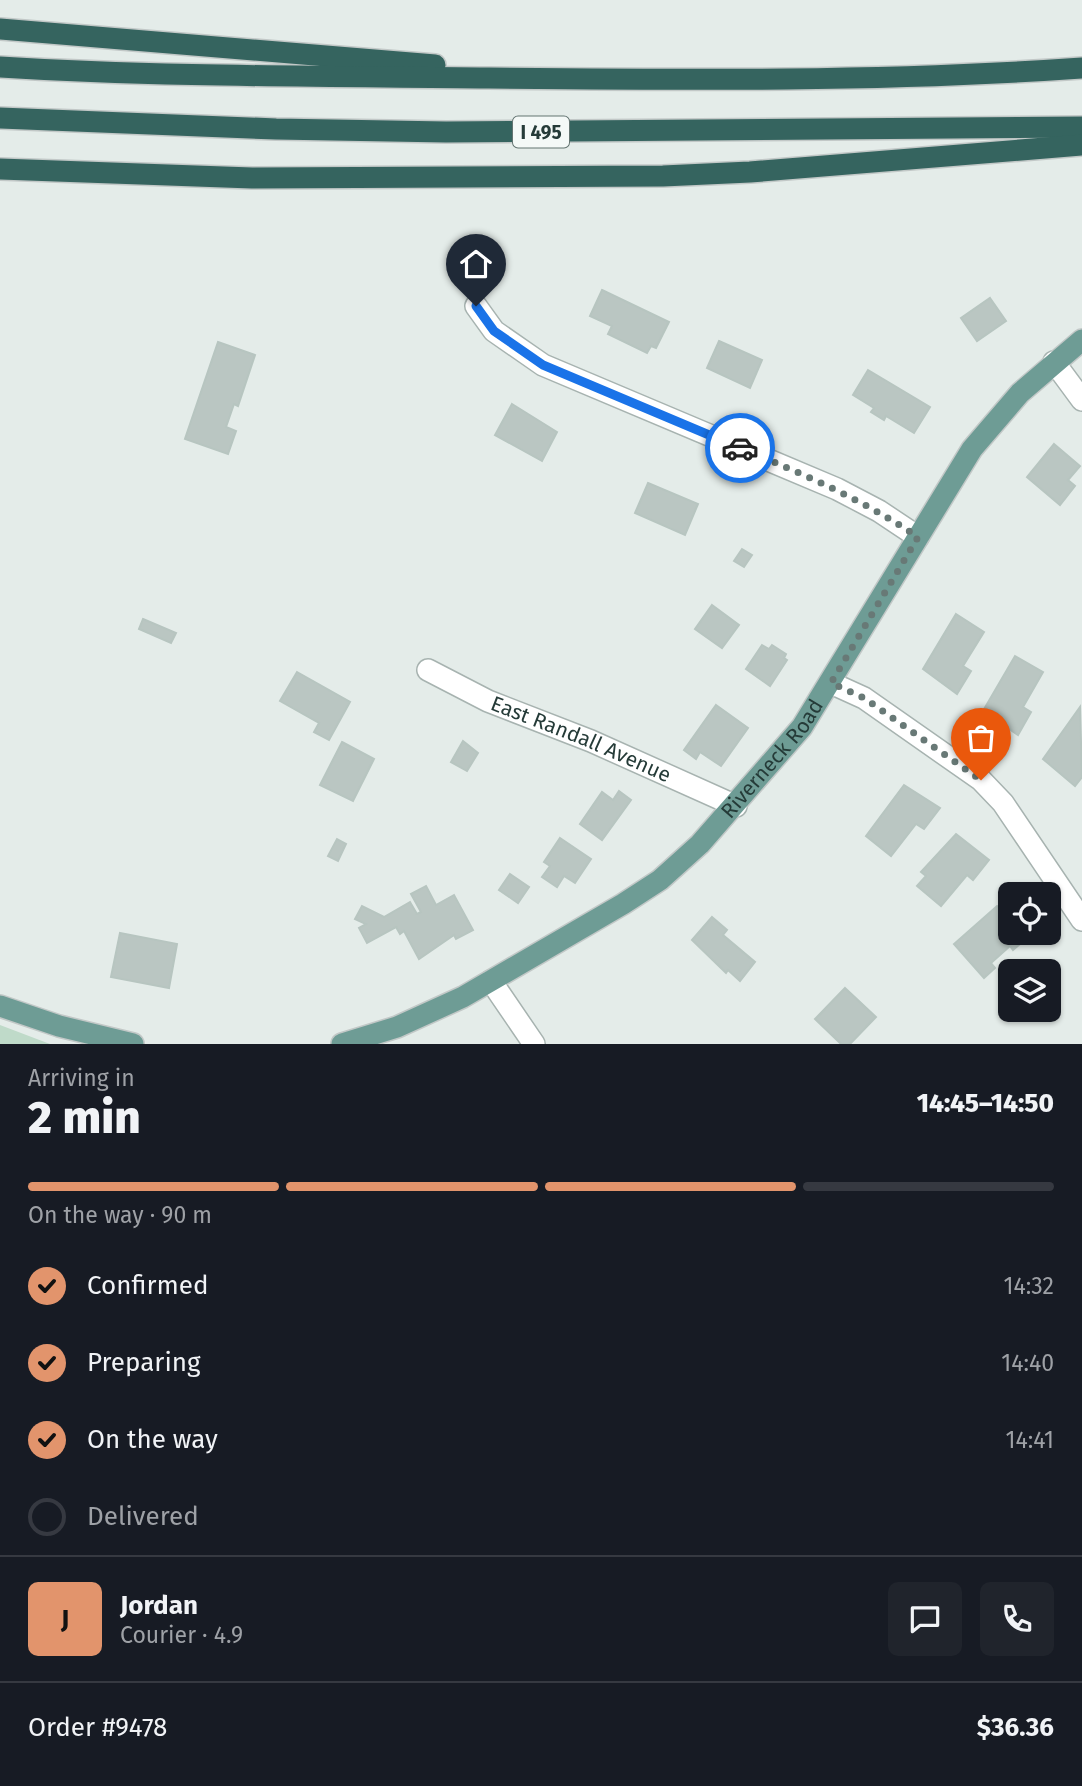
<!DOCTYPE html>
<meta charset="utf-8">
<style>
body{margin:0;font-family:"Fira Sans",sans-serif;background:#20242c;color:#f1f3f6;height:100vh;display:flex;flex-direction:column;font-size:26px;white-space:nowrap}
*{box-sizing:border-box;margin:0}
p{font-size:23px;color:#9ea1a6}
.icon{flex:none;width:38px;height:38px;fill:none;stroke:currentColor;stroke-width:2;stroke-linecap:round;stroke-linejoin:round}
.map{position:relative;height:1044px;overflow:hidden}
.sheet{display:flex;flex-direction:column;background:#171b24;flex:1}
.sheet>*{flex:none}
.tools{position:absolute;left:998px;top:882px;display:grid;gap:14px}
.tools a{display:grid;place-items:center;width:63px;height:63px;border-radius:10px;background:#171b24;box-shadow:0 2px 5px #0004;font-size:35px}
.pin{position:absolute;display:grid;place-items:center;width:60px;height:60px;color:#fff;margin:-72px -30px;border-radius:50% 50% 50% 0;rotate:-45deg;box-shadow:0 0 7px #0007}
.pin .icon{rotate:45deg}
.courier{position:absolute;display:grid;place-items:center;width:70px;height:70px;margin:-35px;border:5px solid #1a73e8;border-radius:50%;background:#fff;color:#222;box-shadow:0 2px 9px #0007}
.headline em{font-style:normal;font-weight:800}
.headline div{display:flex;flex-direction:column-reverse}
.headline{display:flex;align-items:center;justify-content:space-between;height:119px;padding:0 28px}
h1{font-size:46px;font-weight:800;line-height:52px}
.bar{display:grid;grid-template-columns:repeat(4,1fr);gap:10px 7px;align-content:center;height:84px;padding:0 28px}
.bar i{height:9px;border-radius:5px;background:#363941}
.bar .selected{background:#e2946c}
.bar p{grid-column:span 4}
.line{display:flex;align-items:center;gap:18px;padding:0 28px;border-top:2px solid #363941}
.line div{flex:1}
.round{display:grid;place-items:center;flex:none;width:74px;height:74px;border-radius:10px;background:#20242c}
ol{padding:0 28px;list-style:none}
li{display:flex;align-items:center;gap:21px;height:77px}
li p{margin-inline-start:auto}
li .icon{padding:7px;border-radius:50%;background:#e2946c;color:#111;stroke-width:4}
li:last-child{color:#9ea1a6}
li i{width:38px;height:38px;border:4px solid #363941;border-radius:50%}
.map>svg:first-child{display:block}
.green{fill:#bfdac9}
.building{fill:#bac6c2;stroke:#b7c5c0;stroke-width:2}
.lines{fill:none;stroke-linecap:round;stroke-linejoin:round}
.minor-casing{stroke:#a7b3b0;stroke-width:24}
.major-casing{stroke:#c2c8c7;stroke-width:24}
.highway-casing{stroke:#c2c8c7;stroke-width:24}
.minor{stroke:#fff;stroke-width:21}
.major{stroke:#6e9c95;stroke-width:21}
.highway{stroke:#35645f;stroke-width:21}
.done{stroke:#687976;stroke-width:7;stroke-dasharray:0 12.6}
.route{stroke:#1a73e8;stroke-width:9}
.labels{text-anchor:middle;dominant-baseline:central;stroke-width:6;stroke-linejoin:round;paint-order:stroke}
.shield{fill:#f4f9f7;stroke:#637471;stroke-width:2}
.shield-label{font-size:19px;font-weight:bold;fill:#253b38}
.street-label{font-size:21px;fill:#253b38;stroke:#f4f9f7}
</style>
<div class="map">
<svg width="1082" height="1044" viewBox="0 0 1082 1044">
<rect width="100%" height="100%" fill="#e4ece9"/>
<!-- green -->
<polygon class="green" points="0,1025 50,1044 0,1044"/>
<!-- building -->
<g class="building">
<polygon points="602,290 669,322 656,348 651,346 647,353 608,334 612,326 590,316"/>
<polygon points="990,298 1006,321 977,341 961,318"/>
<polygon points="719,341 762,360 750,388 707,368"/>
<polygon points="218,342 255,355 238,406 234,404 226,427 236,431 228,454 185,439"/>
<polygon points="868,370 930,407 914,433 886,416 884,420 871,412 874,408 853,395"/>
<polygon points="512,404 557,432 542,461 495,435"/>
<polygon points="1054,444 1080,466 1068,480 1075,486 1060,505 1027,477"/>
<polygon points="648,483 698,504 685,535 635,513"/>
<polygon points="742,549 752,555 744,567 734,561"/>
<polygon points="712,605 739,625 722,648 695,629"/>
<polygon points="956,614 984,632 963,666 971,671 957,694 923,669"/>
<polygon points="143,619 176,633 171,643 139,629"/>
<polygon points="762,645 769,649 772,645 786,654 784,658 787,660 770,686 746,669"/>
<polygon points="1015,656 1043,672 1023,707 1031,712 1018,735 983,711"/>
<polygon points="297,672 350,702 329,740 314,732 319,723 280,701"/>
<polygon points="716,705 748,728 721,766 700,752 696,759 684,750"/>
<polygon points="1080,707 1082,777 1075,786 1043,759"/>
<polygon points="463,741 478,753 467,771 451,762"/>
<polygon points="342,742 374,759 353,801 320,785"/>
<polygon points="904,785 940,808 924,829 916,824 891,856 866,836"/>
<polygon points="619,791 631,800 602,840 580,824 602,792 613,800"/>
<polygon points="956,834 989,860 973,880 967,875 941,906 917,886 926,876 921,872"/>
<polygon points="560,838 591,859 575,883 564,876 557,887 542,877 550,866 544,862"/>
<polygon points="337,839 346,844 338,861 328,856"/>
<polygon points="510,874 529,887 518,903 499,890"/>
<polygon points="426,886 436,905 454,895 473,930 456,939 454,935 419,959 404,931 400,934 396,927 367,943 359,928 366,924 355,919 362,906 384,917 410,902 417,914 421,912 411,894"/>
<polygon points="997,906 1010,919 1010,933 1033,933 1013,950 1010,946 991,963 995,968 984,978 954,944"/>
<polygon points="712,917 727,930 723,935 755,962 740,981 728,970 726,973 692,940"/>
<polygon points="120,933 177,944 169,988 111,977"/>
<polygon points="845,988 876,1017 850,1044 841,1044 815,1019"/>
</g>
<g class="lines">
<defs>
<g id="minor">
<polyline points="476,306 494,331 543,365 837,489 879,511 918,537"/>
<polyline points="1054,362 1082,400"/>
<path id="s1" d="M428,670L488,701L591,741L736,806"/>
<polyline points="831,683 864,698 981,780 1003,803 1082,920"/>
<polyline points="491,981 534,1044"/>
</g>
<g id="major">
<polyline points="0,1006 59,1026 133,1044"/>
<path id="s2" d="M342,1044L397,1027L463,997L623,904L660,880L700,844L802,727L972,449L1020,393L1082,340"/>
</g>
<g id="highway">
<polyline points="0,29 435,65"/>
<path d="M0,67C163,77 326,76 489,78C687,80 885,82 1082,68"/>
<polyline points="0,118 276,129 446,132 1082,127"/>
<polyline points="0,169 252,178 663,176 750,172 1082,145"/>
</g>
</defs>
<!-- minor casing -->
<use href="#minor" class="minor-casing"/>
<!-- major casing -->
<use href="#major" class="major-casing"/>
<!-- highway casing -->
<use href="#highway" class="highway-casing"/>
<!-- minor -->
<use href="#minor" class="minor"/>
<!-- major -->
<use href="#major" class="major"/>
<!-- highway -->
<use href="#highway" class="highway"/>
</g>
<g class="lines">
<!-- done -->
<path class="done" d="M740,448C803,474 862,499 918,537L831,683L864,698L981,780"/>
<!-- route -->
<polyline class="route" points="476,306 494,331 543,365 740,448"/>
</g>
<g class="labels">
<!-- shield labels -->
<rect class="shield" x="513" y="116.5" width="56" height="31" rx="5"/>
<g class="shield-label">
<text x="541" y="132">I 495</text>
</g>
<!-- street labels -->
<g class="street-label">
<text stroke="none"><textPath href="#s1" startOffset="168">East Randall Avenue</textPath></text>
<text stroke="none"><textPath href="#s2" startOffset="525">Riverneck Road</textPath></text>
</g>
</g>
</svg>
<div class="tools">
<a><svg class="icon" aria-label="locate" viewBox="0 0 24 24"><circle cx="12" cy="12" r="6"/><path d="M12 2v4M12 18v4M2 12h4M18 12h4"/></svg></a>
<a><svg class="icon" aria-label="layers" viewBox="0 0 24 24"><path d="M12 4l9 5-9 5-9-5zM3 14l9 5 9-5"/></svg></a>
</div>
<div class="pin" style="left:981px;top:780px;background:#ea580c"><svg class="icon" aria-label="bag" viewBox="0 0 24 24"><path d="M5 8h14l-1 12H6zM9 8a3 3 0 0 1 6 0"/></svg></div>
<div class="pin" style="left:476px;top:306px;background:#1f2937"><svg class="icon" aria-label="home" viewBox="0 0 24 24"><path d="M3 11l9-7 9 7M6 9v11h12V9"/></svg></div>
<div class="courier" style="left:740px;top:448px"><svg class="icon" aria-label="car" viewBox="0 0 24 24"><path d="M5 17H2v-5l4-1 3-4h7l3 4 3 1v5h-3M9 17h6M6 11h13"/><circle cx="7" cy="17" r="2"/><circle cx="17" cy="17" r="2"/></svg></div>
</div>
<section class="sheet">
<div class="headline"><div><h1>2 min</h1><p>Arriving in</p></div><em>14:45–14:50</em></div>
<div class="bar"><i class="selected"></i><i class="selected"></i><i class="selected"></i><i></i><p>On the way · 90 m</p></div>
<ol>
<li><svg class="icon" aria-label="check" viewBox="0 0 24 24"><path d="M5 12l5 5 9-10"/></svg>Confirmed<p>14:32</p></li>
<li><svg class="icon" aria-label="check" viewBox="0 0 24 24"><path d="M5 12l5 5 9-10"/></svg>Preparing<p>14:40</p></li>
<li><svg class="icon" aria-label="check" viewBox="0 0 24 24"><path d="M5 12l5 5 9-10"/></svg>On the way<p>14:41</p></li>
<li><i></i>Delivered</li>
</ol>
<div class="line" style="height:126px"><b class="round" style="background:#e2946c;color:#111">J</b><div><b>Jordan</b><p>Courier · 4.9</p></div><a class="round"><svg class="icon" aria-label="chat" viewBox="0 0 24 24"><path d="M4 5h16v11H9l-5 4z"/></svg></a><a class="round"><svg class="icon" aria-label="phone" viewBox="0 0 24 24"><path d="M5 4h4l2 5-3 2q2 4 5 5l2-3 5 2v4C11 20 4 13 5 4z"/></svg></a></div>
<div class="line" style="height:91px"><div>Order #9478</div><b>$36.36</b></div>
</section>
